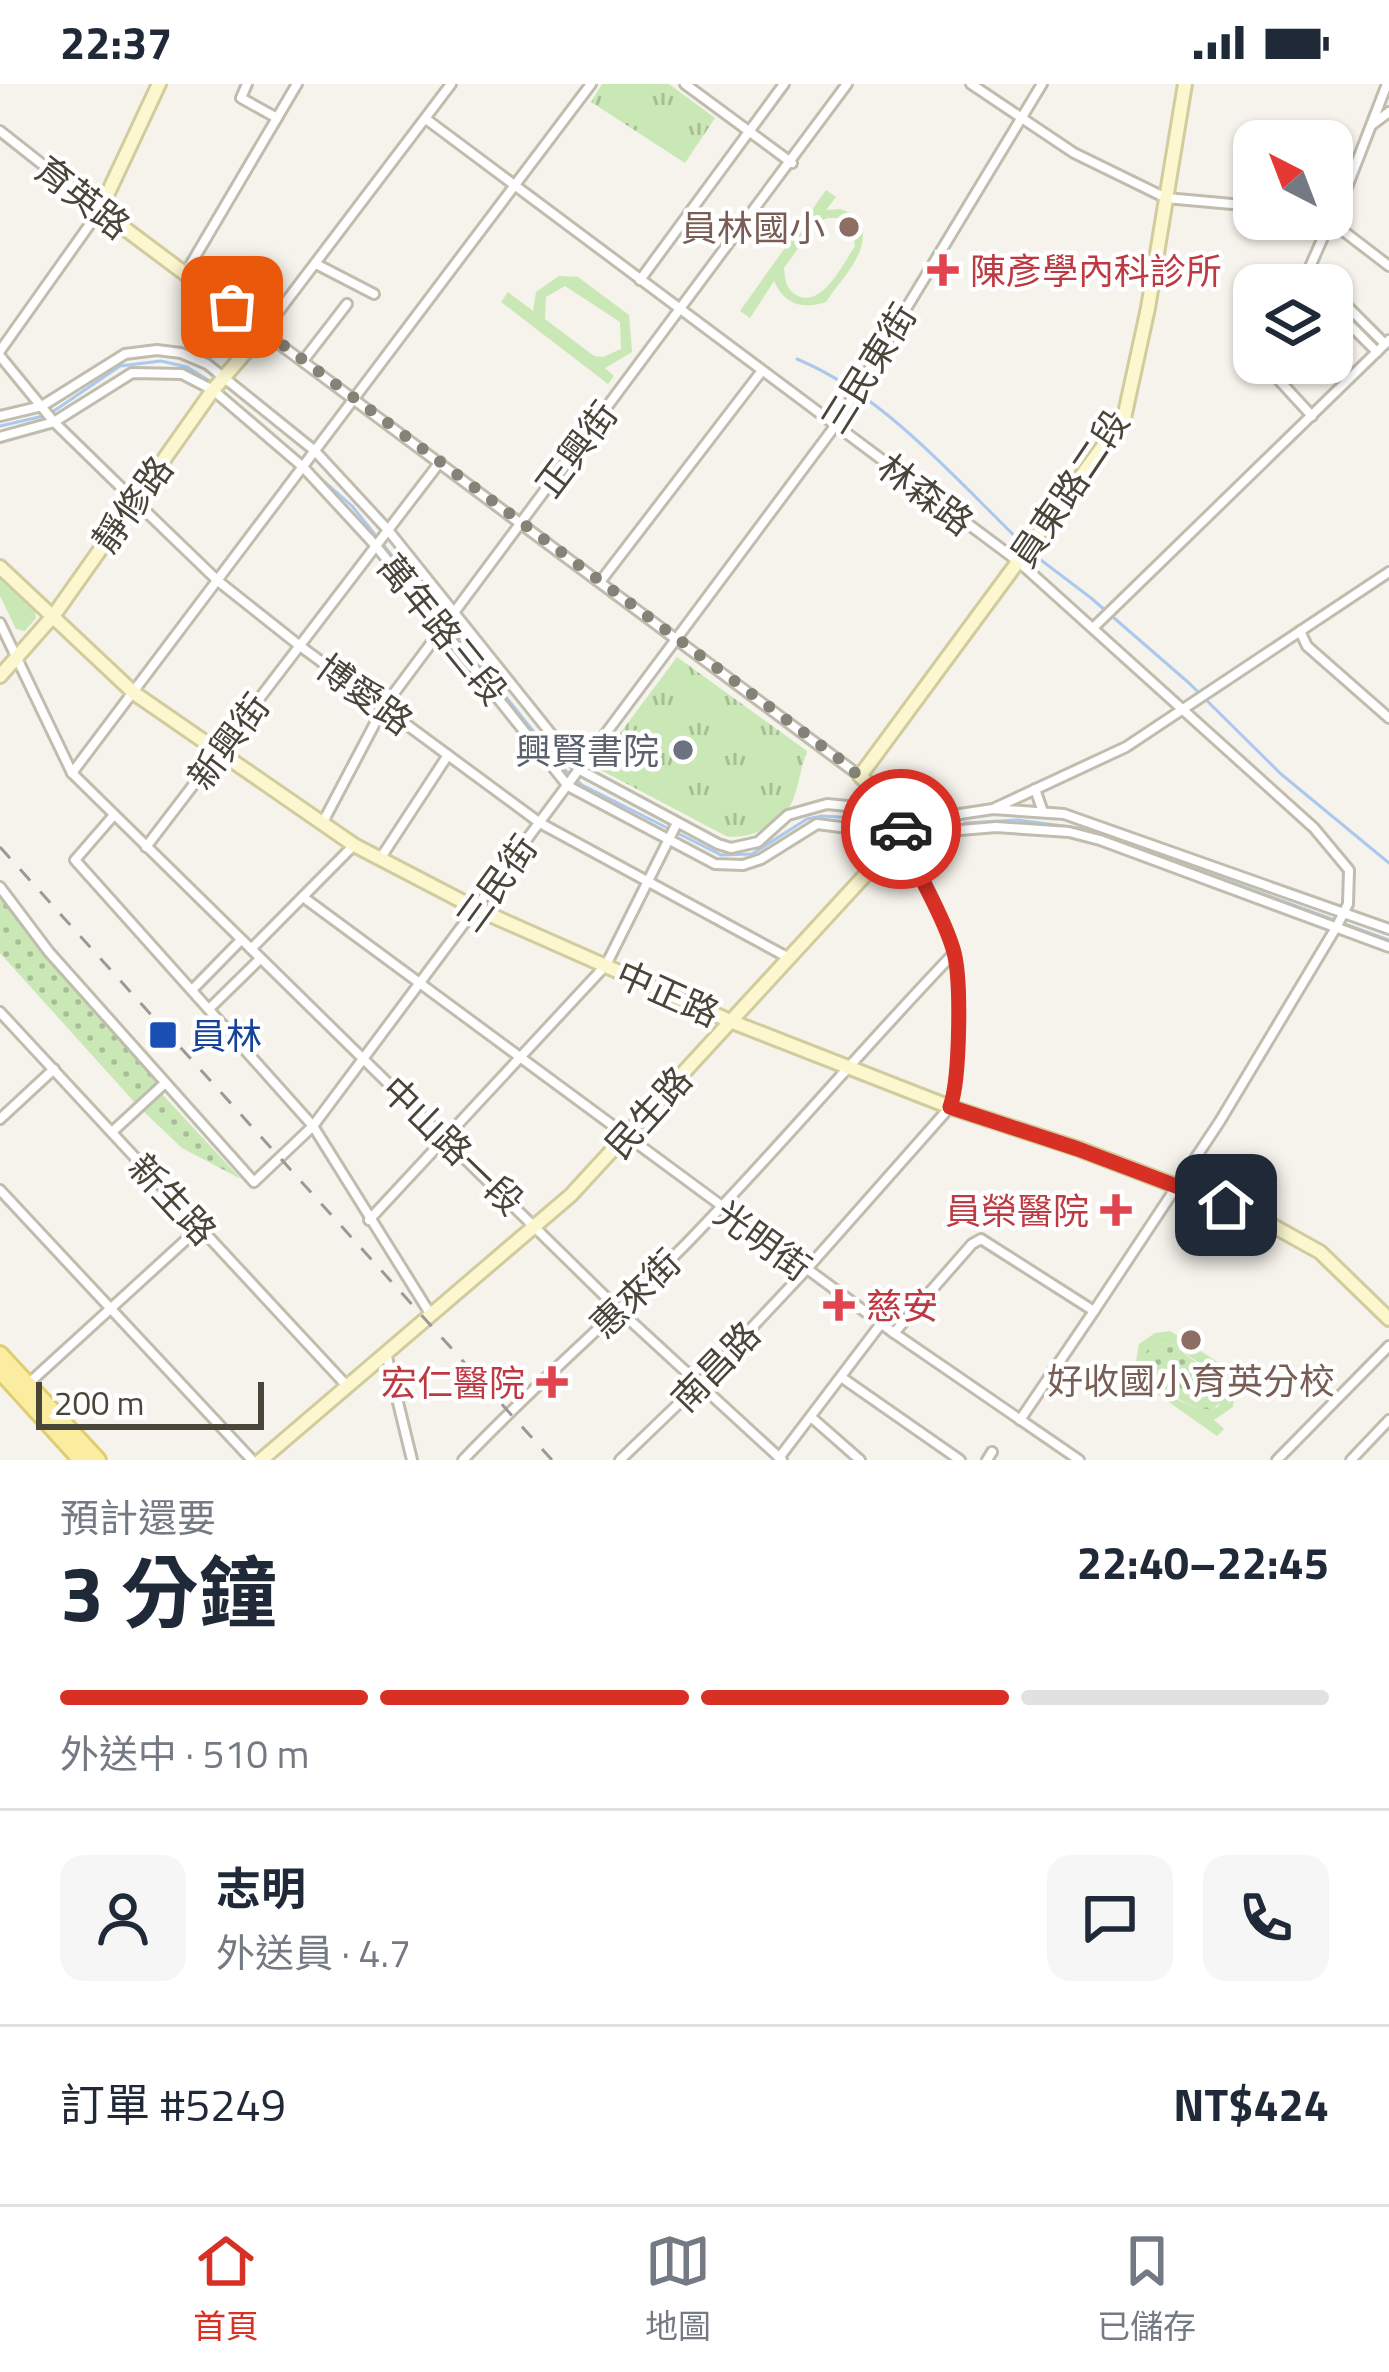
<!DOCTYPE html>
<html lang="zh-TW">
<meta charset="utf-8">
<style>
body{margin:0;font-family:"Titillium Web","Noto Sans TC",sans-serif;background:#f6f6f7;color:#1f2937;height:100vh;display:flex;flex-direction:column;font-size:45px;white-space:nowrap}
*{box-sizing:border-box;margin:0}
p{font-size:39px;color:#747a83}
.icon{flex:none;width:66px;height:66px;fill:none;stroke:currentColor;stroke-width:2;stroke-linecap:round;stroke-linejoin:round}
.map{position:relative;height:1376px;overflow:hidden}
.sheet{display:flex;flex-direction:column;background:#fff;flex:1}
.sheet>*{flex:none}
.needle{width:78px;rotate:318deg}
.fabs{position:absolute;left:1233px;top:36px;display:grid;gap:24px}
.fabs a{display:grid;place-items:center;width:120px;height:120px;border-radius:24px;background:#fff;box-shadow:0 3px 9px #0004;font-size:60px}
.scale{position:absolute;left:36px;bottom:30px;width:228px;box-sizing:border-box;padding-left:12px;border:6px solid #494539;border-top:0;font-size:33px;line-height:42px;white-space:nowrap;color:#494539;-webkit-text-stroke:9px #fff;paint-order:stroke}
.pin{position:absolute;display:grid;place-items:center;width:102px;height:102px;color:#fff;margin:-51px;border-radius:24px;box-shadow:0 6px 18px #0006}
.courier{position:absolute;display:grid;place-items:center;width:120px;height:120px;margin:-60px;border:9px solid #d93025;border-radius:50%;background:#fff;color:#222;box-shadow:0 3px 15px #0007}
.overview em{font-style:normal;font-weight:700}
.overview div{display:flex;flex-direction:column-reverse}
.overview{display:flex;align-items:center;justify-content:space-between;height:204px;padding:0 60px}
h1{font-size:78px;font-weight:700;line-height:90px}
.bar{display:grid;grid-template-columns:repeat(4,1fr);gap:18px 12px;align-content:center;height:144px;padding:0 60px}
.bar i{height:15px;border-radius:9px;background:#e0e1e3}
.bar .active{background:#d93025}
.bar p{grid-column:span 4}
.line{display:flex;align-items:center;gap:30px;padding:0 60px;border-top:3px solid #e0e1e3}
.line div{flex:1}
.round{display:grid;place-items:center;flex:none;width:126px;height:126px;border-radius:24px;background:#f6f6f7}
.status{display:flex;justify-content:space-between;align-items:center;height:84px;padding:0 60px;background:#fff;direction:ltr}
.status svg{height:33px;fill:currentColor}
.dock{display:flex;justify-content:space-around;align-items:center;height:168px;border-top:3px solid #e0e1e3;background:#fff;font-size:33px;color:#747a83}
.dock a{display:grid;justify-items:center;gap:6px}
.dock .active{color:#d93025}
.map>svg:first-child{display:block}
.grass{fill:url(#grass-dots)}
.park{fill:url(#park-tufts)}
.pitch{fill:#cae7b6;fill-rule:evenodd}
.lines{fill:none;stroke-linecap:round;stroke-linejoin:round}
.stream{stroke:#abc9ee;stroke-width:3}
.street-casing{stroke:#c0bcae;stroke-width:14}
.secondary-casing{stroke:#d2cb9d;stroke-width:18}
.primary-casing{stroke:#dfcd6f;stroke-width:20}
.street{stroke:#fff;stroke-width:8}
.secondary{stroke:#fcf7ce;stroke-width:12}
.primary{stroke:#faed9f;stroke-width:14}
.rail{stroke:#999;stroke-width:3;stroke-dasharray:15 15;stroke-linecap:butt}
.done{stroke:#858277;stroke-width:12;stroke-dasharray:0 21.6}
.route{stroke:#d93025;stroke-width:15}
.education-dot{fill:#8d6e63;stroke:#fff;stroke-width:4.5}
.health-dot{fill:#e0444e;stroke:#fff;stroke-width:4.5}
.worship-dot{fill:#6b7280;stroke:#fff;stroke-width:4.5}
.transit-dot{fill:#1a4fb4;stroke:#fff;stroke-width:4.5}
.labels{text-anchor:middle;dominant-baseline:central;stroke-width:9;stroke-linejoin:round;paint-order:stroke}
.street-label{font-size:36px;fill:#494539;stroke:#fff}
.education-label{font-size:36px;fill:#785e54;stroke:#fff;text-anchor:end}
.health-label{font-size:36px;fill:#be3a42;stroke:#fff;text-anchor:start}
.worship-label{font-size:36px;fill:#5b616d;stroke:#fff;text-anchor:end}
.transit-label{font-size:36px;fill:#164399;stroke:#fff;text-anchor:start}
</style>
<div class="status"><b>22:37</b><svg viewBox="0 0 49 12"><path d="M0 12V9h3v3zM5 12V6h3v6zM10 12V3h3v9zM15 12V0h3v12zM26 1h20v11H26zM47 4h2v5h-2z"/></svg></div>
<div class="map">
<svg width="1389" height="1376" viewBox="0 0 1389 1376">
<defs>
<pattern id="grass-dots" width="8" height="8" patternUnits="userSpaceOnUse" patternTransform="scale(3)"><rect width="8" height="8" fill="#cae7b6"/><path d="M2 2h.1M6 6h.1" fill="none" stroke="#a6bd95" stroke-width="1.8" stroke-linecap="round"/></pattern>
<pattern id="park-tufts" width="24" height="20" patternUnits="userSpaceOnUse" patternTransform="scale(3)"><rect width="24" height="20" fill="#cae7b6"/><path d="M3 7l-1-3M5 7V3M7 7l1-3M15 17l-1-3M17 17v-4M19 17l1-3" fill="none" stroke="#a6bd95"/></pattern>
</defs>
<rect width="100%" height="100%" fill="#f5f3eb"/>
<!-- grass -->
<g class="grass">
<polygon points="0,811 49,874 157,998 156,1004 137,1021 0,869"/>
<polygon points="161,1009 241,1095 182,1064 142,1026"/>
<path d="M1170,1259L1222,1297L1225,1313L1213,1326C1179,1329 1103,1262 1170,1259Z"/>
</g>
<!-- park -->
<g class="park">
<polygon points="602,0 669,0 715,34 685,79 591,18"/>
<polygon points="0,491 35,526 36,534 25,547 16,545 0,512"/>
<path d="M677,573L807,667C801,683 799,700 793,716C784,739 750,757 726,752L595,683Z"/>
</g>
<!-- pitch -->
<g class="pitch">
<path d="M826,106L836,113L826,126L840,125L856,131C877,163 844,190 826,218C802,226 784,220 774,197L750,234L740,227ZM828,134H838L851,142L855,162C844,178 822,226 796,211C786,205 785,195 784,184L817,138Z"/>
<path d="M559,192L578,193L629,231L632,268L605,284L614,292L608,300L501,218L508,208L533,227L536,208ZM565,202L620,238L621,265L603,273L594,272L545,235L546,213Z"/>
<path d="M1170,1247L1228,1285L1235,1300L1233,1323L1214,1336L1224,1345L1217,1352L1119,1283L1123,1278L1135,1284L1139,1260L1155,1249ZM1170,1259L1217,1291L1225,1307L1218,1323C1184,1338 1102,1263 1170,1259Z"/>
</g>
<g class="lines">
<!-- stream -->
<g class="stream">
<path d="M797,275C886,312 957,397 1026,463"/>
<polyline points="220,305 352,422 563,684 582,701 721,771 752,770 807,735 822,732 872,735"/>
<polyline points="0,342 48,331 120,282 161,277 187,283 213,299"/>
<polyline points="1033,470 1091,514 1189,599 1281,690 1389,779"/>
<polyline points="965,739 1018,736 1086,745 1389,856"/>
</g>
<defs>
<g id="street">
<polyline points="247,0 241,14 277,34"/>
<polyline points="451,0 263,248 860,692"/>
<polyline points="685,0 792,79"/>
<polyline points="971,0 1074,69 1166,114 1254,122"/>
<polyline points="1373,40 1389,28"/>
<polyline points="0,47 100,126 0,267"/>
<polyline points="1306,135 1342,146 1389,182"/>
<polyline points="316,180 374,210"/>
<polyline points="1310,185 1326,201"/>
<polyline points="185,190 297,0"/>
<polyline points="640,196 784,0"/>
<polyline points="1302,201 1324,151 1332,142 1387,0"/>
<polyline points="1332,207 1385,260"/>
<polyline points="1332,223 1377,268"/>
<polyline points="0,272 54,338 134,416 218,497 300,562 540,739 787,873"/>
<polyline points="303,277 347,220"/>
<polyline points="1271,279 1278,295 1312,332"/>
<polyline points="0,332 42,322 125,270 157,266 181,269 207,280 315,367 388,446 580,686 718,760 731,764 758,758 788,731 827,720 897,727 920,736 993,725 1064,730 1389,845"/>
<polyline points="0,353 54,338 132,289 182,290 213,306 303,383 376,462 568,702 715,780 743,781 761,775 817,740 902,751 996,743 1069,748 1100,756 1389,863"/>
<polyline points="600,498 761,288"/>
<polyline points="0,539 72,689 620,1227 782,1376"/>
<polyline points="1093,544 1389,256"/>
<polyline points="1300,547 1307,562 1389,634"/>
<polyline points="72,689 591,0"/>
<polyline points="1035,705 1043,728"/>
<polyline points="995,724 1126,663 1389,488"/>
<polyline points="114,731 75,776 313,1042 431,1231"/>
<polyline points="323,738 383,624 847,0"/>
<polyline points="146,763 440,378"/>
<polyline points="380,775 448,671"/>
<polyline points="0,803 49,868 254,1098 313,1042 835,342 1042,0"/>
<polyline points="303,813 894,1249 972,1160 981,1155 1094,1227 1220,1037 1337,842 1348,820 1349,786 1314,744 1019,478 426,35"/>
<polyline points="251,865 354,761"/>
<polyline points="193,905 241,856"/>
<polyline points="210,924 260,875"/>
<polyline points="0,928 347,1302"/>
<polyline points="0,1035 54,985"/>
<polyline points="112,1048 164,1000"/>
<polyline points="0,1106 252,1376"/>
<polyline points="369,1136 606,881 677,739"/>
<polyline points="894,1249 1079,1376"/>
<polyline points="386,1269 412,1376"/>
<polyline points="841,1293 960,1376"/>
<polyline points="28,1300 200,1143"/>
<polyline points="811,1333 860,1376"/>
<polyline points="1020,1336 1094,1227"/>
<polyline points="779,1374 880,1241"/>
<path d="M463,1376C535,1300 614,1233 687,1159C778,1065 863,964 954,869"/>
<path d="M620,1376L698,1301L805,1187L950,1023C960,996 962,892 953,864C941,826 919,789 903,753"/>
<polyline points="987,1376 992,1368"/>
<polyline points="1277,1376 1389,1262"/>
<polyline points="1351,1376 1389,1336"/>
</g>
<g id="secondary">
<polyline points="0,483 134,609 354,761 477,825 730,937 950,1023 1079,1065 1255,1132 1320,1168 1389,1235"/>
<polyline points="0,592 54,531 213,306 263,248 100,126 159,0"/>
<polyline points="261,1376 571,1111 902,751 897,727 860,692 1124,334 1148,224 1185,0"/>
</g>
<g id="primary">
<polyline points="0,1270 98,1376"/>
<polyline points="0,1287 81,1376"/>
</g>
</defs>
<!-- street casing -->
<use href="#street" class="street-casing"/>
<!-- secondary casing -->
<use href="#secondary" class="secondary-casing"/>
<!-- primary casing -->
<use href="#primary" class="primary-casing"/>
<!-- street -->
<use href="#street" class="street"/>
<!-- secondary -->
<use href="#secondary" class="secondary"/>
<!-- primary -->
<use href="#primary" class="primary"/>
<!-- rail -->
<polyline class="rail" points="0,763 552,1376"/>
</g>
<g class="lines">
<!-- done -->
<polyline class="done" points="232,223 842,677 897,727 901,745"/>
<!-- route -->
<path class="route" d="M901,745C913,787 941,824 953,865C962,893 960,996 950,1023L1078,1065L1226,1121"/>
</g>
<!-- markers -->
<g class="education-dot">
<circle cx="849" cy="143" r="12"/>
<circle cx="1191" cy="1256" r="12"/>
</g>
<g class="health-dot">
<path d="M937 168h12v12h12v12h-12v12h-12v-12h-12v-12h12z"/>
<path d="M1110 1108h12v12h12v12h-12v12h-12v-12h-12v-12h12z"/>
<path d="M833 1203h12v12h12v12h-12v12h-12v-12h-12v-12h12z"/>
<path d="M546 1280h12v12h12v12h-12v12h-12v-12h-12v-12h12z"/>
</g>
<circle class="worship-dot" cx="683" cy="666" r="12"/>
<rect class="transit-dot" x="148" y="936" width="30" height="30" rx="6"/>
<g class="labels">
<!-- street labels -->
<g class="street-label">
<text transform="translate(83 113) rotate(38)">育英路</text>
<text transform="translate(868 284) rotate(-58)">三民東街</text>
<text transform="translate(576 365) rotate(-53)">正興街</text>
<text transform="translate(1069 404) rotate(-56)">員東路二段</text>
<text transform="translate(926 410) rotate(37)">林森路</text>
<text transform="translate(132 420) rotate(-54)">靜修路</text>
<text transform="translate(443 545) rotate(51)">萬年路三段</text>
<text transform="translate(365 610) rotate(36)">博愛路</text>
<text transform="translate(228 657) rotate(-53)">新興街</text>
<text transform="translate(496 799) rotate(-54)">三民街</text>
<text transform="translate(668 909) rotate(24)">中正路</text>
<text transform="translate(648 1028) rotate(-48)">民生路</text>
<text transform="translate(453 1061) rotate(44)">中山路一段</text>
<text transform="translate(173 1115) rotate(47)">新生路</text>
<text transform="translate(763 1156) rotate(36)">光明街</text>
<text transform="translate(635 1209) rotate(-44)">惠來街</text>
<text transform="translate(715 1282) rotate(-46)">南昌路</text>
</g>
<!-- education labels -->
<g class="education-label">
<text x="825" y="143">員林國小</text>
<text x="1191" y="1296" text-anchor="middle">好收國小育英分校</text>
</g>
<!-- health labels -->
<g class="health-label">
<text x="970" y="186">陳彥學內科診所</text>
<text x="1089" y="1126" text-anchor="end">員榮醫院</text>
<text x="866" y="1221">慈安</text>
<text x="525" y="1298" text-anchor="end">宏仁醫院</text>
</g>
<!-- worship labels -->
<g class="worship-label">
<text x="659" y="666">興賢書院</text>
</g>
<!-- transit labels -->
<g class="transit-label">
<text x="190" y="951">員林</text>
</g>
</g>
</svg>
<div class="fabs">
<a><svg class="needle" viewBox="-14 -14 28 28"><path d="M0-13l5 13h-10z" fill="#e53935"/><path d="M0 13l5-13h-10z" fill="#747a83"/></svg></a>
<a><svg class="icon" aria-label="layers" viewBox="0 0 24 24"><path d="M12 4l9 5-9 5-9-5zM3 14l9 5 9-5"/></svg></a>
</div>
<div class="scale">200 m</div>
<div class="pin" style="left:232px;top:223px;background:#ea580c"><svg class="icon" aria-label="bag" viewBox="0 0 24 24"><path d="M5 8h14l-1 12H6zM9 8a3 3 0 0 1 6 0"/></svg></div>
<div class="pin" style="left:1226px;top:1121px;background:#1f2937"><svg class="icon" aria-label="home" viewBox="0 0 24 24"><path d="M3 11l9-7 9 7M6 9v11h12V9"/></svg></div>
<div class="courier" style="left:901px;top:745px"><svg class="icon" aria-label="car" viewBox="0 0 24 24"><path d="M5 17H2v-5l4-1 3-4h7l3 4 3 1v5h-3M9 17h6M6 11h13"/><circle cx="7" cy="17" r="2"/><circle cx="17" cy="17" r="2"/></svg></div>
</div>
<section class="sheet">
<div class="overview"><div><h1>3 分鐘</h1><p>預計還要</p></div><em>22:40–22:45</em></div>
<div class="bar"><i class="active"></i><i class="active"></i><i class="active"></i><i></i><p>外送中 · 510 m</p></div>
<div class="line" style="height:216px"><a class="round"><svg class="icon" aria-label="person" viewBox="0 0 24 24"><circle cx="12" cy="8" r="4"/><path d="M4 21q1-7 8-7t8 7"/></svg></a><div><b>志明</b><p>外送員 · 4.7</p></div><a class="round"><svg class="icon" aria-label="chat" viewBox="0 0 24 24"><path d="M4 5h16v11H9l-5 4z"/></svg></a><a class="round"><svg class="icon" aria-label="phone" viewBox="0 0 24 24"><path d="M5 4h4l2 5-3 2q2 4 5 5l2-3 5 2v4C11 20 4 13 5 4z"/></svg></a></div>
<div class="line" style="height:156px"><div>訂單 #5249</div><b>NT$424</b></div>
</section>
<nav class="dock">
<a class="active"><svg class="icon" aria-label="home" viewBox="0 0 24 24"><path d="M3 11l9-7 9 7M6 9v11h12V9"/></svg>首頁</a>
<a><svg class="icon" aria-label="map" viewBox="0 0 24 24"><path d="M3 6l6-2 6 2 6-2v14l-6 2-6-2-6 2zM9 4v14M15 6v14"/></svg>地圖</a>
<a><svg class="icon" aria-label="saved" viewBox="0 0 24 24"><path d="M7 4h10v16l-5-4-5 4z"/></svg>已儲存</a>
</nav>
